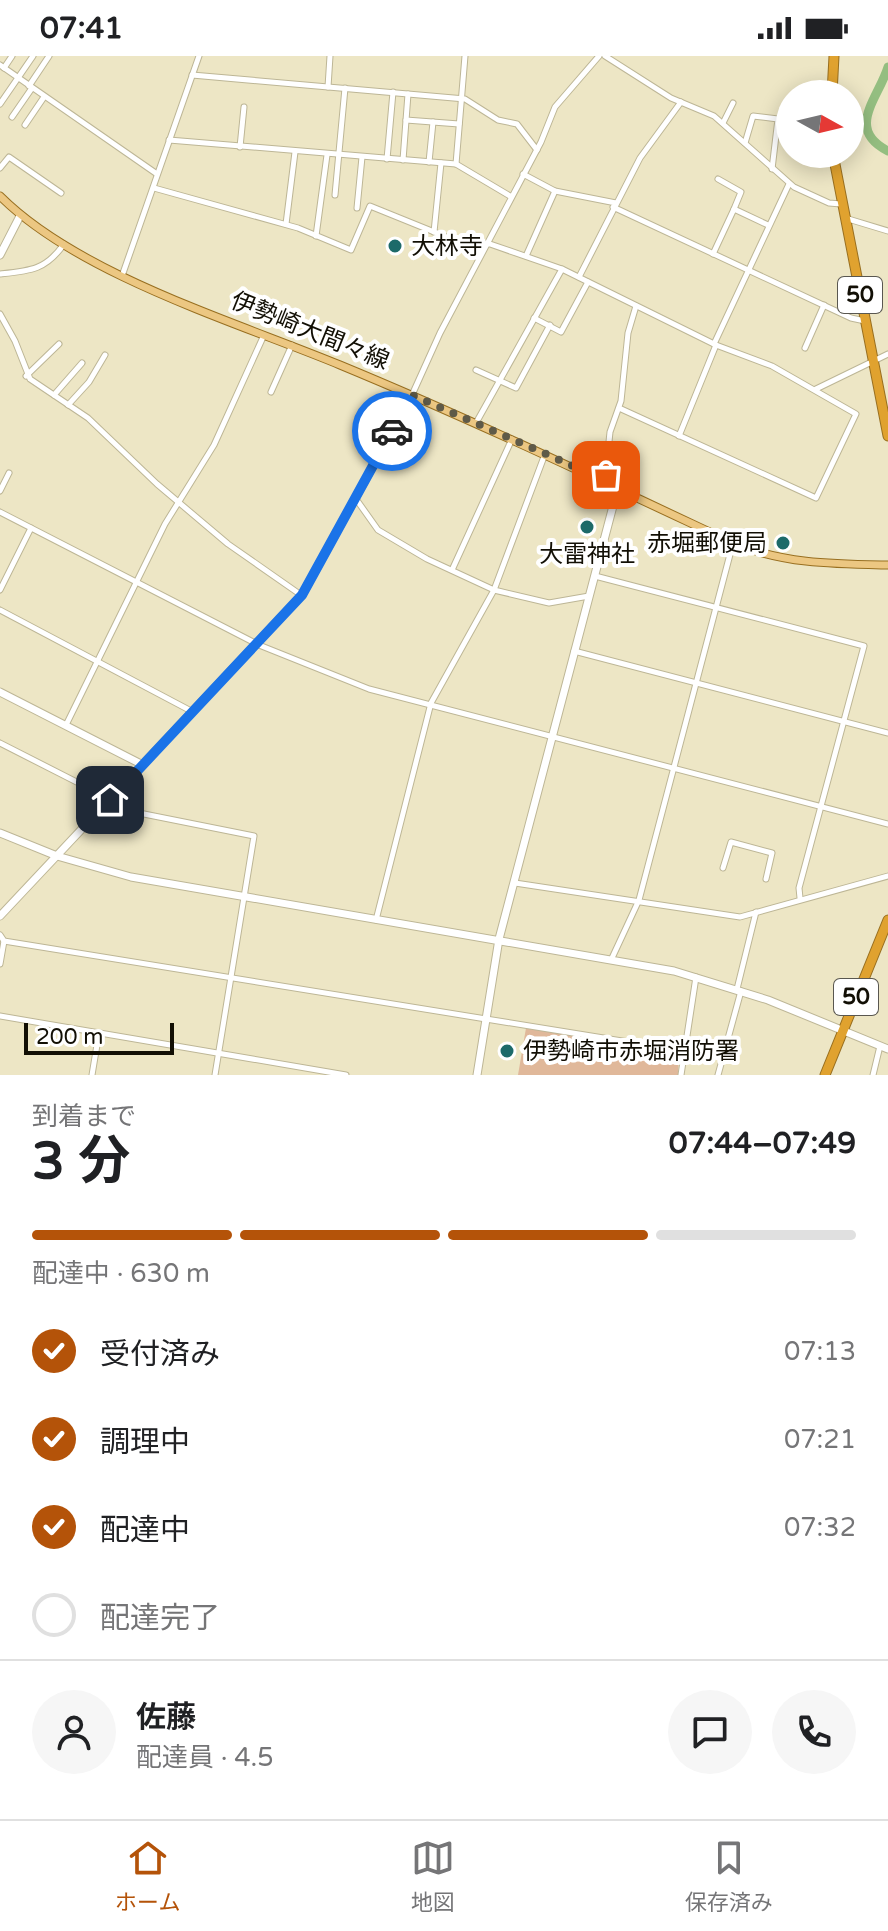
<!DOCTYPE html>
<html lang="ja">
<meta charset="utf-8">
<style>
body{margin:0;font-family:"Varela Round","Noto Sans JP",sans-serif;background:#f6f6f6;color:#202124;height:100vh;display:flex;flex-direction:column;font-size:30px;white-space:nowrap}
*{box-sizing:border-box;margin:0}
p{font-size:26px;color:#757577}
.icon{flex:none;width:44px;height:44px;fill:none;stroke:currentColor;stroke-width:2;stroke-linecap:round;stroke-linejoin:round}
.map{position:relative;height:1019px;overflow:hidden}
.panel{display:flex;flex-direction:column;background:#fff;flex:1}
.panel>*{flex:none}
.needle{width:52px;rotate:98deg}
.controls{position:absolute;left:776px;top:24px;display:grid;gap:16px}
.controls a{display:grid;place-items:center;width:88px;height:88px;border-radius:50%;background:#fff;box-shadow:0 4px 20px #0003;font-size:40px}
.scale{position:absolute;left:24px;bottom:20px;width:150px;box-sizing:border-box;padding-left:8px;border:4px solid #120f05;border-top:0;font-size:22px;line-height:28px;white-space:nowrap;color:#120f05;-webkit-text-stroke:6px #fff;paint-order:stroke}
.pin{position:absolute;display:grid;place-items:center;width:68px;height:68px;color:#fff;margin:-34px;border-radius:16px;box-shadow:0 4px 12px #0006}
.courier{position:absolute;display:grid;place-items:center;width:80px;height:80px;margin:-40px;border:6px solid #1a73e8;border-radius:50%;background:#fff;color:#222;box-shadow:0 2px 10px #0007}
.head em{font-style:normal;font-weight:700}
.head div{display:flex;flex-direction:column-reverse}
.head{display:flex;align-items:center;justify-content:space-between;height:136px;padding:0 32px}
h1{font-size:52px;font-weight:700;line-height:60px}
.bar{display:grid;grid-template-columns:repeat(4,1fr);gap:12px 8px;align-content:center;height:96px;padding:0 32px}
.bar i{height:10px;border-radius:6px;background:#e0e0e0}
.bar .active{background:#b45309}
.bar p{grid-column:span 4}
.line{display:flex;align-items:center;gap:20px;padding:0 32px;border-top:2px solid #e0e0e0}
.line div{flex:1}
.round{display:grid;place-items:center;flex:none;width:84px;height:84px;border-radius:42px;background:#f6f6f6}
ol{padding:0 32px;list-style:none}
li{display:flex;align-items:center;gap:24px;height:88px}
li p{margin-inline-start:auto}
li .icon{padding:8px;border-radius:50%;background:#b45309;color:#fff;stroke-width:4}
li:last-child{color:#757577}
li i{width:44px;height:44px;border:4px solid #e0e0e0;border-radius:50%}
.status{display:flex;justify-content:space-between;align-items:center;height:56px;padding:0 40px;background:#fff;direction:ltr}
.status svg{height:22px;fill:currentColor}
.menu{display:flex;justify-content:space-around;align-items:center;height:112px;border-top:2px solid #e0e0e0;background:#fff;font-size:22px;color:#757577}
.menu a{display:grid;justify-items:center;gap:4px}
.menu .active{color:#b45309}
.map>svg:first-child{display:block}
.green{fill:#e0b89a}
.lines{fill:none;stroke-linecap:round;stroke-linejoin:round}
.river{stroke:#94be80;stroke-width:9}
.street-casing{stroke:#bdb696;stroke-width:7}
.secondary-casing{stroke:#bdb696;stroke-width:9}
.primary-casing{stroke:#986f20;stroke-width:9}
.highway-casing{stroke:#986f20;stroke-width:11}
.street{stroke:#fff;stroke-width:5}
.secondary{stroke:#fff;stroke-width:7}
.primary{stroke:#ecc782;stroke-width:7}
.highway{stroke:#e0a22f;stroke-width:9}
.done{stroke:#5f5a48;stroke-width:8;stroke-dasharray:0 14.4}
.route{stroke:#1a73e8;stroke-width:10}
.poi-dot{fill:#1d6a69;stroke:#fff;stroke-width:3}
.labels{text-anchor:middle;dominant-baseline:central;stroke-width:8;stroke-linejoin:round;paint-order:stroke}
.shield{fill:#fff;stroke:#595750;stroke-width:2}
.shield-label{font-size:22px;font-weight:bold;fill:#120f05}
.poi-label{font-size:24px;fill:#120f05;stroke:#fff;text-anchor:start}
.street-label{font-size:24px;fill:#120f05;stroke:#fff}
</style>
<div class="status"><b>07:41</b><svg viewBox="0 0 49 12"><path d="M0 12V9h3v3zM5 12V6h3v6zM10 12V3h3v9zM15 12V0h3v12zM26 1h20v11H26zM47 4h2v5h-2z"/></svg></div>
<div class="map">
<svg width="888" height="1019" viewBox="0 0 888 1019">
<rect width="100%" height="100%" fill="#ede6c5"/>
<!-- green -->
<polygon class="green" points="526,972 679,997 678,1019 518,1019"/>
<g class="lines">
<!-- river -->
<path class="river" d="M888,11C878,43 845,73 888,95"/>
<defs>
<g id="street">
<polyline points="605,0 671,42 714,60 794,131 829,147 841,148"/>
<polyline points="0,9 157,118"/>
<polyline points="4,12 12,0"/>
<polyline points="192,19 465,43 498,64 517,68 537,94"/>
<polyline points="29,30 49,0"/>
<polyline points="328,31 330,0"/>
<polyline points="0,48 33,0"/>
<polyline points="12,61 32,32"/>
<polyline points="406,64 459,68"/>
<polyline points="723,67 733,47"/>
<polyline points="25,69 44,41"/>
<polyline points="169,84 456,108 510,140"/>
<polyline points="745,87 753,60 778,63 772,113"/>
<polyline points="240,91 244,51"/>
<polyline points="387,103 393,36"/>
<polyline points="403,104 408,38"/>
<polyline points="429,106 433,66"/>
<polyline points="456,108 465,0"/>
<polyline points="0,112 9,101 61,137"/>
<polyline points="523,118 555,135 616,147"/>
<polyline points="718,123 741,136 734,153"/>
<polyline points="154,132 298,172 351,194 370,150 459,186 490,188 562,213 716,289 772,310 856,358 816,442 619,352"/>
<polyline points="335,139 345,32"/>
<polyline points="613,151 851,262 865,265"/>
<polyline points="357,152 362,101"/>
<polyline points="845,162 888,175"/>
<polyline points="286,168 295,96"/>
<polyline points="434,176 441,107"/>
<polyline points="316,180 327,99"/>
<polyline points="713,198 734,153 768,169"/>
<polyline points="526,200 555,135"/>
<path d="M0,218C30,215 46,214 64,188"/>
<polyline points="122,220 199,0"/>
<polyline points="579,221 640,102 681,46"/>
<polyline points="0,258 15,285 30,323 88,362 157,428 228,488 301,539"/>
<polyline points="534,262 561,276 588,226"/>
<polyline points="714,288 789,128"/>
<polyline points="805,292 824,249"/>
<polyline points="476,314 516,332 550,269"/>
<polyline points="26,320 59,288"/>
<polyline points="816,333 888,298"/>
<polyline points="271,336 292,289"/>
<polyline points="54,339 82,307"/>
<polyline points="412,339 440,277 541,86 555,51 599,0"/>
<polyline points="68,349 89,326 105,299"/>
<polyline points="476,367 562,213"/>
<polyline points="679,380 716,289"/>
<polyline points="605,424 610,376 621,345 628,277 636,250"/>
<polyline points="0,435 9,417"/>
<polyline points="356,443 378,474 427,503 494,534 549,547 589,540"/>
<polyline points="0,456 259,589 369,633 888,768"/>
<polyline points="452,514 512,383"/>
<polyline points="595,520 864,590 799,832 800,842"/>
<polyline points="0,534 31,472"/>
<polyline points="0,554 193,656"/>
<polyline points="574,595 888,677"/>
<polyline points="66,669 165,468 214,389 264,279"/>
<polyline points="0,687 110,743"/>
<polyline points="104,750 254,780 215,1019"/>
<polyline points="723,812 731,786 772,797 766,823"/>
<polyline points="515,827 740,861 888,820"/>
<polyline points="376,864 431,647 494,534 545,398"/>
<polyline points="0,879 4,885 684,995"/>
<polyline points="612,902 639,844 733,487"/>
<polyline points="0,908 4,885"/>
<polyline points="737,933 756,856"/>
<polyline points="0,960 346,1019"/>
<polyline points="92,1019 99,977"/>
<polyline points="681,1019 696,921"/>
<polyline points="718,1019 741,935"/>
<polyline points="873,1019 880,990"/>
</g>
<g id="secondary">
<polyline points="0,199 20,160"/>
<polyline points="0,636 143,709"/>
<polyline points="0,777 57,800 131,821 674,915 768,944 888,993"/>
<polyline points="0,860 302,539 412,339"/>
<polyline points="477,1019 499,883 618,431"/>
</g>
<path id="primary" d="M0,140C79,219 236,266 340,309C473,364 603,426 733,487C784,508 834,508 888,509"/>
<g id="highway">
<polyline points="832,38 834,0"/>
<polyline points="833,98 888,380"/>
<polyline points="825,1019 888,864"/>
</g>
</defs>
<!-- street casing -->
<use href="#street" class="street-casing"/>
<!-- secondary casing -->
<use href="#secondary" class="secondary-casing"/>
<!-- primary casing -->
<use href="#primary" class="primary-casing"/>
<!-- highway casing -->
<use href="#highway" class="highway-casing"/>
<!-- street -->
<use href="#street" class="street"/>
<!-- secondary -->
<use href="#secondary" class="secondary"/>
<!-- primary -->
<use href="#primary" class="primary"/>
<!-- highway -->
<use href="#highway" class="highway"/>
</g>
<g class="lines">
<!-- done -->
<polyline class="done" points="392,375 412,339 605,424 606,419"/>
<!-- route -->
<polyline class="route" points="110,744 302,539 392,375"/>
</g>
<!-- markers -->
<g class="poi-dot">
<circle cx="395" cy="190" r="8"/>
<circle cx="587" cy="471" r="8"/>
<circle cx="783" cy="487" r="8"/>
<circle cx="507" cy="995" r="8"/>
</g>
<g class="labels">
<!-- shield labels -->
<g class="shield">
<rect x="838" y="221" width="44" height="36" rx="6"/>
<rect x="834" y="923" width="44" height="36" rx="6"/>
</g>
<g class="shield-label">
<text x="860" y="239">50</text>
<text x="856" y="941">50</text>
</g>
<!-- poi labels -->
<g class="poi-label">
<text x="411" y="190">大林寺</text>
<text x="767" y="487" text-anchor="end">赤堀郵便局</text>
<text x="587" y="498" text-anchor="middle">大雷神社</text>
<text x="523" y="995">伊勢崎市赤堀消防署</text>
</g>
<!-- street labels -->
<g class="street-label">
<text transform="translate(310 275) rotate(22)">伊勢崎大間々線</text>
</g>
</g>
</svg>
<div class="controls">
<a><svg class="needle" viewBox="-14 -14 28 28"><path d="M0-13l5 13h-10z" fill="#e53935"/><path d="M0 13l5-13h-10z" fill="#757577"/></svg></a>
</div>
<div class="scale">200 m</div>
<div class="pin" style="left:606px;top:419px;background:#ea580c"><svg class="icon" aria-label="bag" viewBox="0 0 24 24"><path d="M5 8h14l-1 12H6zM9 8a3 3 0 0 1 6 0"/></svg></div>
<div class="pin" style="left:110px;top:744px;background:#1f2937"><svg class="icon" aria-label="home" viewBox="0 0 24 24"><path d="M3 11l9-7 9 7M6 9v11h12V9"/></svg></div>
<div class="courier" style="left:392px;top:375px"><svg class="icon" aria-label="car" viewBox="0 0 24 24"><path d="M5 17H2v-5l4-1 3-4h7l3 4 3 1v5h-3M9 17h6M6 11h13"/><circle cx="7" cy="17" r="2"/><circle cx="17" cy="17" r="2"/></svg></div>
</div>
<section class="panel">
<div class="head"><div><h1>3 分</h1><p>到着まで</p></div><em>07:44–07:49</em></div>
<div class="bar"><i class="active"></i><i class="active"></i><i class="active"></i><i></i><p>配達中 · 630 m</p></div>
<ol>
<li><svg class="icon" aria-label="check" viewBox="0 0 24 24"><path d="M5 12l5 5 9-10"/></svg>受付済み<p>07:13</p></li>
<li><svg class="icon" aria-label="check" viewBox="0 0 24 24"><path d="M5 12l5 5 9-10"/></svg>調理中<p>07:21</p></li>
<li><svg class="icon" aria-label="check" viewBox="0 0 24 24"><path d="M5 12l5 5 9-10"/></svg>配達中<p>07:32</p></li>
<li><i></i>配達完了</li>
</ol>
<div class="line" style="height:144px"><a class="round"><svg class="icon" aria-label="person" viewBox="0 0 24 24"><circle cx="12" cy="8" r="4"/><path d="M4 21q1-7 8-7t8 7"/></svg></a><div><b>佐藤</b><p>配達員 · 4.5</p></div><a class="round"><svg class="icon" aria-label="chat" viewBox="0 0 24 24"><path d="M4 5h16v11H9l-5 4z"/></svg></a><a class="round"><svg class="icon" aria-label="phone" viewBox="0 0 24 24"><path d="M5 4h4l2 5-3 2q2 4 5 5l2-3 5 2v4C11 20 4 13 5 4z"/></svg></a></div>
</section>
<nav class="menu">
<a class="active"><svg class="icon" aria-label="home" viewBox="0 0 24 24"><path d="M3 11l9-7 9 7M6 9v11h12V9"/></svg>ホーム</a>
<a><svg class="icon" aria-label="map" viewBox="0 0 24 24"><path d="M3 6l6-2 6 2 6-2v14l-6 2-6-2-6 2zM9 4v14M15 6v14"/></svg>地図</a>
<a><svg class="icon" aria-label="saved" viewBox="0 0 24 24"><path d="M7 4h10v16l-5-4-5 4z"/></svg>保存済み</a>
</nav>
